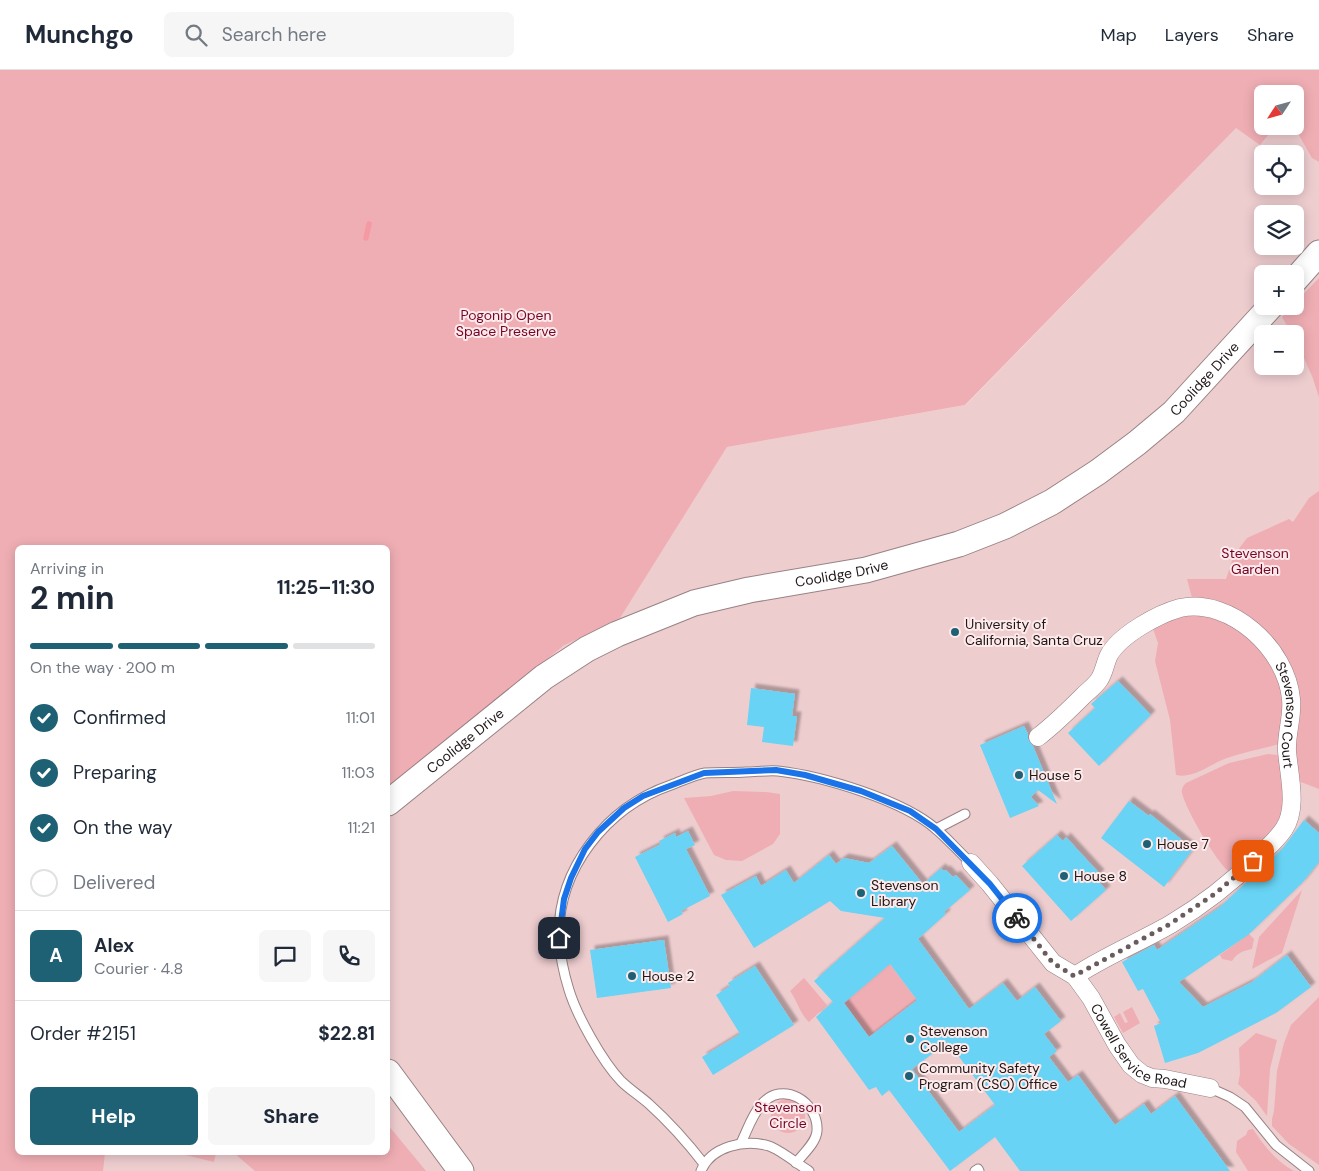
<!DOCTYPE html>
<meta charset="utf-8">
<style>
body{margin:0;font-family:"DM Sans",sans-serif;background:#f6f6f7;color:#1f2937;height:100vh;display:flex;flex-direction:column;font-size:19px;white-space:nowrap}
*{box-sizing:border-box;margin:0}
p{font-size:16px;color:#747a83}
.icon{flex:none;width:28px;height:28px;fill:none;stroke:currentColor;stroke-width:2;stroke-linecap:round;stroke-linejoin:round}
.map{position:relative;flex:1;overflow:hidden}
.sheet{position:absolute;left:15px;top:475px;width:375px;height:610px;display:flex;flex-direction:column;background:#fff;border-radius:8px;box-shadow:0 2px 12px #0003}
.sheet>*{flex:none}
.needle{width:32px;rotate:234deg}
.controls{position:absolute;left:1254px;top:15px;display:grid;gap:10px}
.controls a{display:grid;place-items:center;width:50px;height:50px;border-radius:8px;background:#fff;box-shadow:0 2px 12px #0003;font-size:25px}
.pin{position:absolute;display:grid;place-items:center;width:42px;height:42px;color:#fff;margin:-21px;border-radius:10px;box-shadow:0 2px 8px #0006}
.courier{position:absolute;display:grid;place-items:center;width:50px;height:50px;margin:-25px;border:4px solid #1a73e8;border-radius:50%;background:#fff;color:#222;box-shadow:0 1px 6px #0007}
.overview em{font-style:normal;font-weight:700}
.overview div{display:flex;flex-direction:column-reverse}
.overview{display:flex;align-items:center;justify-content:space-between;height:85px;padding:0 15px}
h1{font-size:32px;font-weight:700;line-height:38px}
.bar{display:grid;grid-template-columns:repeat(4,1fr);gap:8px 5px;align-content:center;height:60px;padding:0 15px}
.bar i{height:6px;border-radius:4px;background:#e0e1e3}
.bar .active{background:#1e6074}
.bar p{grid-column:span 4}
.line{display:flex;align-items:center;gap:12px;padding:0 15px;border-top:1px solid #e0e1e3}
.line div{flex:1}
.round{display:grid;place-items:center;flex:none;width:52px;height:52px;border-radius:8px;background:#f6f6f7}
ol{padding:0 15px;list-style:none}
li{display:flex;align-items:center;gap:15px;height:55px}
li p{margin-inline-start:auto}
li .icon{padding:5px;border-radius:50%;background:#1e6074;color:#fff;stroke-width:4}
li:last-child{color:#747a83}
li i{width:28px;height:28px;border:2px solid #e0e1e3;border-radius:50%}
.primary-button{display:flex;gap:10px;margin-top:auto;padding:10px 15px}
.primary-button a{flex:1;height:58px;border-radius:8px;background:#1e6074;color:#fff;font-size:20px;font-weight:700;line-height:58px;text-align:center}
.primary-button a+a{background:#f6f6f7;color:#1f2937}
header{display:flex;align-items:center;gap:30px;box-sizing:border-box;height:70px;padding:0 25px;background:#fff;border-bottom:1px solid #e0e1e3}
header strong{font-size:24px}
nav{display:flex;gap:28px;margin-inline-start:auto;font-size:18px}
.search{width:350px;height:45px;background:#f6f6f7;display:flex;align-items:center;gap:12px;box-sizing:border-box;padding:0 18px;border-radius:8px;color:#747a83;font-size:19px}
.map>svg:first-child{display:block}
.built{fill:#eecdcf;fill-rule:evenodd}
.green{fill:#efaeb4;fill-rule:evenodd}
.lines{fill:none;stroke-linecap:round;stroke-linejoin:round}
.stream{stroke:#f59aa4;stroke-width:5.5}
.building{fill:#67d3f5;fill-rule:evenodd;filter:url(#shadow)}
.lane-casing{stroke:#988284;stroke-width:11}
.street-casing{stroke:#988284;stroke-width:19}
.secondary-casing{stroke:#988284;stroke-width:27}
.lane{stroke:#fff;stroke-width:9}
.street{stroke:#fff;stroke-width:18}
.secondary{stroke:#fff;stroke-width:25}
.done{stroke:#6a5c5c;stroke-width:5;stroke-dasharray:0 9}
.route{stroke:#1a73e8;stroke-width:6}
.poi-dot{fill:#1e6074;stroke:#feeaeb;stroke-width:2}
.labels{text-anchor:middle;dominant-baseline:central;stroke-width:4;stroke-linejoin:round;paint-order:stroke}
.park-label{font-size:14px;fill:#740528;stroke:#feeaeb}
.street-label{font-size:14px;fill:#1f1717;stroke:#feeaeb}
.poi-label{font-size:14px;fill:#1f1717;stroke:#feeaeb;text-anchor:start}
</style>
<header>
<strong>Munchgo</strong>
<div class="search"><svg class="icon" aria-label="search" viewBox="0 0 24 24"><circle cx="10" cy="10" r="6"/><path d="M15 15l6 6"/></svg>Search here</div>
<nav><a>Map</a><a>Layers</a><a>Share</a></nav>
</header>
<div class="map">
<svg width="1319" height="1101" viewBox="0 0 1319 1101">
<defs>
<filter id="shadow"><feDropShadow dx="4.5" dy="-4.5" stdDeviation="1" flood-color="#0004"/></filter>
</defs>
<rect width="100%" height="100%" fill="#f4dbdd"/>
<!-- built -->
<path class="built" d="M1293,0H1319V1101H0V953L18,1082H388V663L619,548L727,377L966,335L1262,31V56H1295V24H1270ZM1262,84H1295V116H1262ZM1262,144H1295V176H1262ZM1262,204H1295V236H1262ZM1262,264H1295V296H1262Z"/>
<!-- green -->
<g class="green">
<path d="M0,0H1319V92L1312,88L1296,60H1272L1260,75L1236,58L965,335L727,377L620,548L563,576L388,721V478H18V1082L105,1083L103,1101H0ZM1262,24H1295V56H1262Z"/>
<polygon points="1319,208 1319,327 1312,306 1295,268 1295,264 1292,264 1282,247 1292,236 1295,236 1295,233"/>
<polygon points="1319,421 1319,719 1298,711 1293,689 1292,605 1201,529 1192,528 1187,509 1226,509 1234,485 1247,468 1289,449 1293,452 1309,428"/>
<path d="M1191,543L1227,548L1271,588L1285,628L1279,674C1262,679 1244,682 1227,688C1210,694 1194,709 1176,705L1170,650L1155,591L1158,573L1152,556Z"/>
<path d="M1268,684L1278,685L1282,687C1282,698 1287,732 1284,740C1278,761 1246,785 1231,801H1228C1215,789 1186,740 1182,723C1181,719 1183,716 1186,713L1229,693Z"/>
<polygon points="733,721 766,722 780,724 780,764 773,774 742,791 726,790 714,785 684,728 711,726"/>
<polygon points="1302,820 1282,883 1252,899 1259,867"/>
<path d="M1249,864L1254,869L1252,879C1243,881 1237,883 1232,891L1222,889L1220,885Z"/>
<polygon points="890,894 917,930 869,967 844,933"/>
<path d="M804,908L827,935L809,952C800,944 797,930 790,921Z"/>
<polygon points="1319,927 1319,1095 1289,1074 1272,1056 1272,1049 1274,1041 1277,1001 1284,973 1291,955"/>
<polygon points="1132,937 1140,953 1123,963 1114,947 1120,943 1125,953 1128,952 1123,942"/>
<polygon points="1256,963 1277,970 1270,999 1267,1046 1256,1031 1238,1014 1240,1004 1239,978"/>
<circle cx="788" cy="1046" r="17"/>
<polygon points="388,1055 426,1101 255,1101 234,1083 388,1082"/>
<path d="M1253,1059C1264,1076 1276,1091 1294,1101H1248L1236,1082L1237,1071L1246,1065L1248,1060Z"/>
<polygon points="173,1082 216,1082 216,1083 214,1092"/>
</g>
<g class="lines">
<!-- stream -->
<polyline class="stream" points="366,168 369,154"/>
</g>
<!-- building -->
<g class="building">
<polygon points="1118,611 1151,645 1099,696 1068,663 1095,638 1091,634"/>
<polygon points="751,618 795,624 792,646 797,646 793,676 762,672 764,657 747,655"/>
<polygon points="1024,656 1028,664 1028,669 1033,676 1057,734 1038,720 1031,727 1039,736 1010,748 980,675"/>
<polygon points="1129,731 1149,746 1150,744 1193,779 1164,817 1101,768"/>
<polygon points="1304,750 1319,763 1319,792 1302,813 1248,865 1179,912 1203,937 1252,912 1287,885 1311,917 1276,943 1198,983 1165,993 1154,956 1161,953 1143,919 1138,921 1122,892 1154,875 1157,880 1220,837 1282,779"/>
<polygon points="688,761 695,775 686,779 710,826 681,841 683,844 668,852 635,787 661,774 659,771 675,763 676,767"/>
<polygon points="1057,765 1063,771 1066,767 1100,804 1096,808 1106,820 1071,851 1022,796"/>
<path d="M892,776L923,814L941,798L944,801L946,800L953,807L956,805L970,820L944,842L946,844L918,869L969,939L1003,913L1017,931L1035,917L1061,951L1044,964L1057,981L1049,987L1068,1012L1078,1005L1115,1055L1144,1034L1151,1044L1175,1026L1230,1101H1020L995,1067L950,1101L889,1020L882,1026L876,1017L869,1020L816,947L833,932L814,911L885,848L841,841L830,831L754,878L721,825L756,806L761,816L786,800L794,813L829,785L836,794L844,788L869,793ZM890,894L917,930L869,967L844,933ZM948,972L995,1035L959,1062L912,999Z"/>
<polygon points="664,870 671,918 597,928 590,880"/>
<polygon points="755,896 794,955 713,1005 702,987 740,964 716,925 730,916 728,913"/>
</g>
<g class="lines">
<defs>
<g id="lane">
<polyline points="936,759 965,744"/>
<polyline points="1210,1018 1230,1027 1245,1037 1276,1075 1309,1101"/>
<path d="M741,1073C747,1061 752,1045 761,1035C782,1009 819,1032 817,1061C816,1073 803,1084 796,1093"/>
<path d="M704,1094C687,1072 669,1052 649,1034C640,1026 629,1019 621,1011C602,991 577,946 569,920C564,904 560,884 559,868C557,799 607,737 671,715C682,711 694,705 705,703C719,702 733,703 746,702C756,702 768,700 778,701C822,706 903,730 936,759C949,770 959,782 971,793"/>
<path d="M701,1101C711,1076 745,1069 769,1076C779,1079 799,1095 809,1101"/>
<polyline points="975,1101 978,1099 979,1101"/>
</g>
<g id="street">
<path id="s1" d="M1038,667C1055,654 1069,640 1083,626C1088,621 1095,616 1099,610C1104,603 1105,593 1109,585C1120,565 1158,544 1180,538C1231,527 1287,580 1291,629C1293,646 1286,664 1287,681C1289,706 1298,738 1284,759C1276,771 1265,780 1255,789C1230,814 1201,836 1171,854C1140,872 1105,886 1075,906"/>
<path id="s2" d="M971,793L990,814L1053,893L1075,906L1091,928L1117,975L1131,995L1142,1004L1152,1008L1165,1009L1210,1018"/>
</g>
<g id="secondary">
<polyline points="1295,210 1319,183"/>
<path id="s3" d="M388,733L544,607L587,579L617,564L694,533L749,520L866,500L959,474L1005,456L1052,432L1098,402L1137,373L1174,342L1271,236"/>
<polyline points="388,1002 461,1101"/>
</g>
</defs>
<!-- lane casing -->
<use href="#lane" class="lane-casing"/>
<!-- street casing -->
<use href="#street" class="street-casing"/>
<!-- secondary casing -->
<use href="#secondary" class="secondary-casing"/>
<!-- lane -->
<use href="#lane" class="lane"/>
<!-- street -->
<use href="#street" class="street"/>
<!-- secondary -->
<use href="#secondary" class="secondary"/>
</g>
<g class="lines">
<!-- done -->
<polyline class="done" points="1017,848 1053,893 1074,906 1170,854 1216,823 1253,791"/>
<!-- route -->
<polyline class="route" points="559,868 564,829 571,808 585,779 598,762 624,738 643,726 704,703 776,700 805,705 861,721 910,741 936,759 990,814 1017,848"/>
</g>
<!-- markers -->
<g class="poi-dot">
<circle cx="955" cy="562" r="5"/>
<circle cx="1019" cy="705" r="5"/>
<circle cx="1147" cy="774" r="5"/>
<circle cx="1064" cy="806" r="5"/>
<circle cx="861" cy="823" r="5"/>
<circle cx="632" cy="906" r="5"/>
<circle cx="910" cy="969" r="5"/>
<circle cx="909" cy="1006" r="5"/>
</g>
<g class="labels">
<!-- park labels -->
<g class="park-label">
<text x="506" y="245">Pogonip Open<tspan x="506" dy="16">Space Preserve</tspan></text>
<text x="1255" y="483">Stevenson<tspan x="1255" dy="16">Garden</tspan></text>
<text x="788" y="1037">Stevenson<tspan x="788" dy="16">Circle</tspan></text>
</g>
<!-- street labels -->
<g class="street-label">
<text stroke="none"><textPath href="#s3" startOffset="939">Coolidge Drive</textPath></text>
<text stroke="none"><textPath href="#s3" startOffset="519">Coolidge Drive</textPath></text>
<text stroke="none"><textPath href="#s1" startOffset="372">Stevenson Court</textPath></text>
<text stroke="none"><textPath href="#s3" startOffset="99">Coolidge Drive</textPath></text>
<text stroke="none"><textPath href="#s2" startOffset="255">Cowell Service Road</textPath></text>
</g>
<!-- poi labels -->
<g class="poi-label">
<text x="965" y="554">University of<tspan x="965" dy="16">California, Santa Cruz</tspan></text>
<text x="1029" y="705">House 5</text>
<text x="1157" y="774">House 7</text>
<text x="1074" y="806">House 8</text>
<text x="871" y="815">Stevenson<tspan x="871" dy="16">Library</tspan></text>
<text x="642" y="906">House 2</text>
<text x="920" y="961">Stevenson<tspan x="920" dy="16">College</tspan></text>
<text x="919" y="998">Community Safety<tspan x="919" dy="16">Program (CSO) Office</tspan></text>
</g>
</g>
</svg>
<div class="controls">
<a><svg class="needle" viewBox="-14 -14 28 28"><path d="M0-13l5 13h-10z" fill="#e53935"/><path d="M0 13l5-13h-10z" fill="#747a83"/></svg></a>
<a><svg class="icon" aria-label="locate" viewBox="0 0 24 24"><circle cx="12" cy="12" r="6"/><path d="M12 2v4M12 18v4M2 12h4M18 12h4"/></svg></a>
<a><svg class="icon" aria-label="layers" viewBox="0 0 24 24"><path d="M12 4l9 5-9 5-9-5zM3 14l9 5 9-5"/></svg></a>
<a>+</a>
<a>−</a>
</div>
<div class="pin" style="left:1253px;top:791px;background:#ea580c"><svg class="icon" aria-label="bag" viewBox="0 0 24 24"><path d="M5 8h14l-1 12H6zM9 8a3 3 0 0 1 6 0"/></svg></div>
<div class="pin" style="left:559px;top:868px;background:#1f2937"><svg class="icon" aria-label="home" viewBox="0 0 24 24"><path d="M3 11l9-7 9 7M6 9v11h12V9"/></svg></div>
<div class="courier" style="left:1017px;top:848px"><svg class="icon" aria-label="bike" viewBox="0 0 24 24"><circle cx="6" cy="16" r="4"/><circle cx="18" cy="16" r="4"/><path d="M6 16l4-8h5l3 8M10 8l3 8H6M13 5h3"/></svg></div>
<section class="sheet">
<div class="overview"><div><h1>2 min</h1><p>Arriving in</p></div><em>11:25–11:30</em></div>
<div class="bar"><i class="active"></i><i class="active"></i><i class="active"></i><i></i><p>On the way · 200 m</p></div>
<ol>
<li><svg class="icon" aria-label="check" viewBox="0 0 24 24"><path d="M5 12l5 5 9-10"/></svg>Confirmed<p>11:01</p></li>
<li><svg class="icon" aria-label="check" viewBox="0 0 24 24"><path d="M5 12l5 5 9-10"/></svg>Preparing<p>11:03</p></li>
<li><svg class="icon" aria-label="check" viewBox="0 0 24 24"><path d="M5 12l5 5 9-10"/></svg>On the way<p>11:21</p></li>
<li><i></i>Delivered</li>
</ol>
<div class="line" style="height:90px"><b class="round" style="background:#1e6074;color:#fff">A</b><div><b>Alex</b><p>Courier · 4.8</p></div><a class="round"><svg class="icon" aria-label="chat" viewBox="0 0 24 24"><path d="M4 5h16v11H9l-5 4z"/></svg></a><a class="round"><svg class="icon" aria-label="phone" viewBox="0 0 24 24"><path d="M5 4h4l2 5-3 2q2 4 5 5l2-3 5 2v4C11 20 4 13 5 4z"/></svg></a></div>
<div class="line" style="height:65px"><div>Order #2151</div><b>$22.81</b></div>
<div class="primary-button"><a>Help</a><a>Share</a></div>
</section>
</div>
